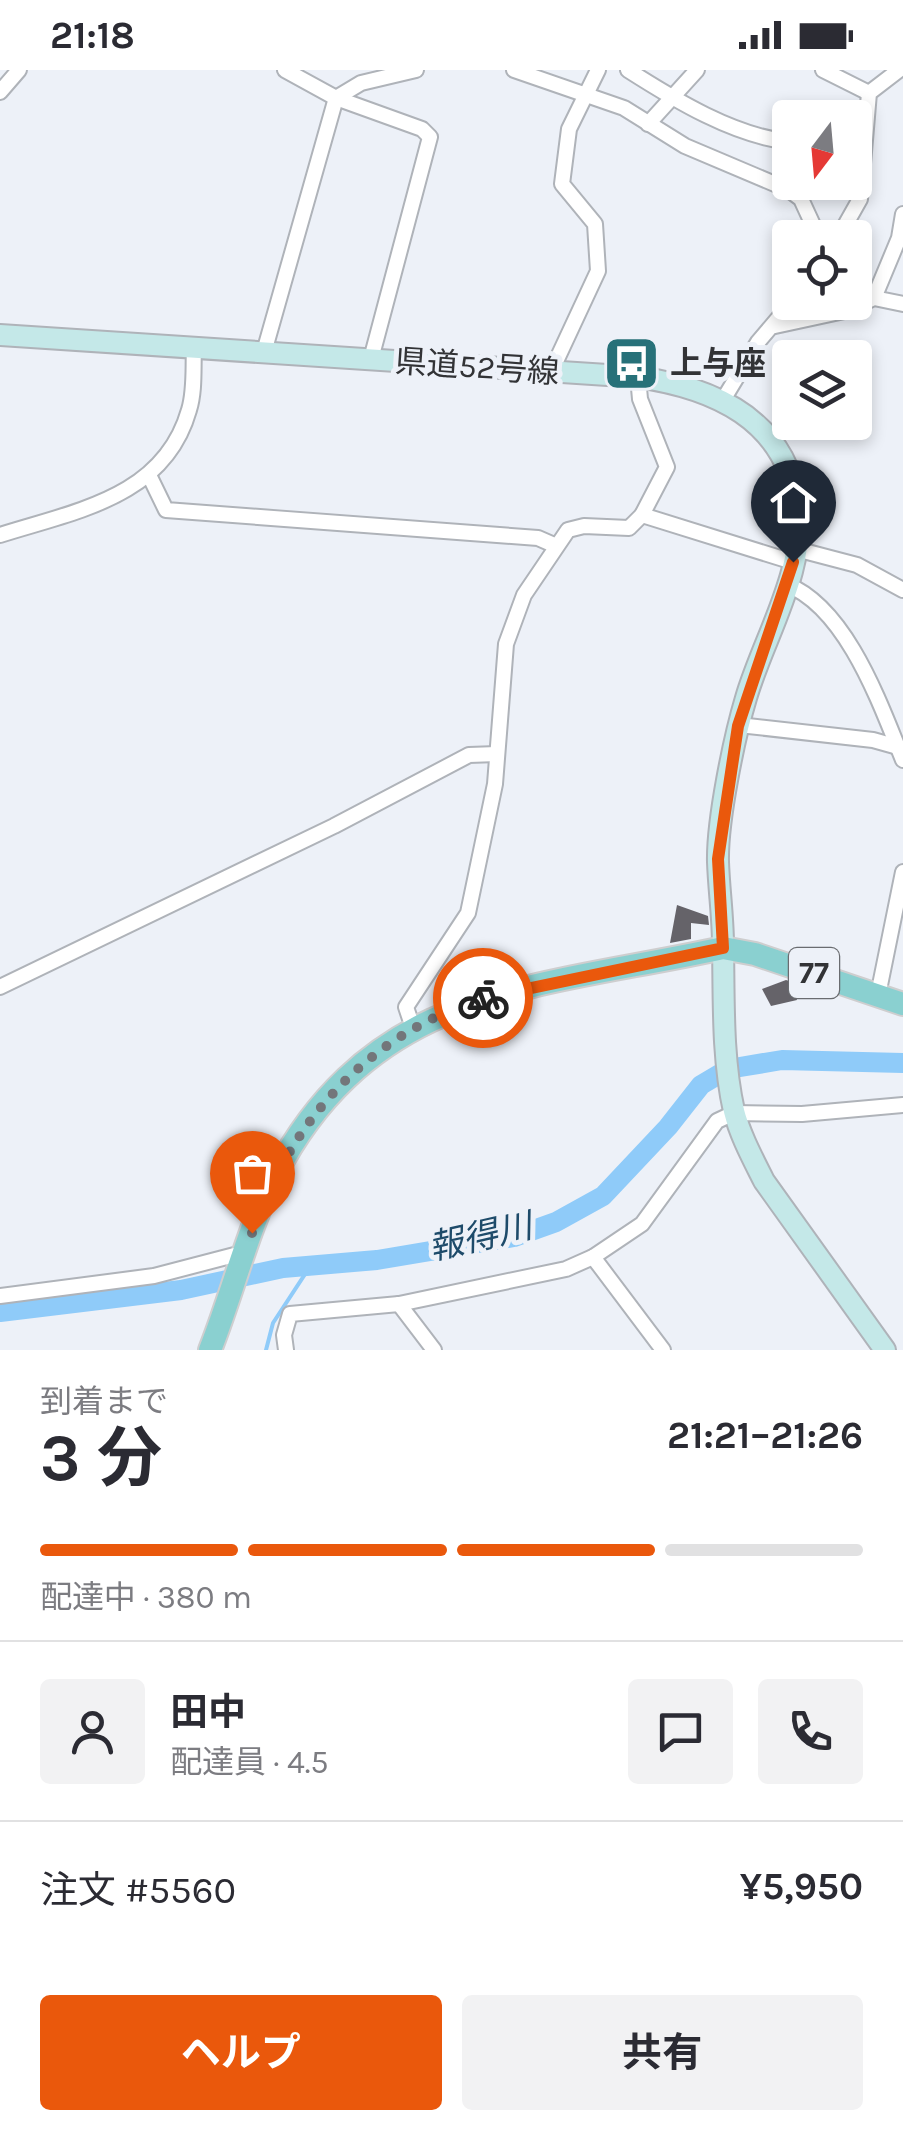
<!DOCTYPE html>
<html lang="ja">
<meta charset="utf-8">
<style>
body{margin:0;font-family:Karla,"Noto Sans JP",sans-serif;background:#f2f2f3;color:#2b2b33;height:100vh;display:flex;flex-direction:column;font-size:38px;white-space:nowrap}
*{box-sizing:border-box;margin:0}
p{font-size:32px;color:#7c7c81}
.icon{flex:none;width:55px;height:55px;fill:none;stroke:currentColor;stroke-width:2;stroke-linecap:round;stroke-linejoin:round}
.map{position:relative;height:1280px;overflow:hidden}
.sheet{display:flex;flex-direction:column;background:#fff;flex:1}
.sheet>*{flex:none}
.needle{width:65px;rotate:196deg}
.controls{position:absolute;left:772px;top:30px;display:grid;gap:20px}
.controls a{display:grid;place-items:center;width:100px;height:100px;border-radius:10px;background:#fff;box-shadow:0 5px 15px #0003;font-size:50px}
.pin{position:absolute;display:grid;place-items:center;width:85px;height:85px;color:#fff;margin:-102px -42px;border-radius:50% 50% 50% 0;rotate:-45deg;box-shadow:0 0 10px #0007}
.pin .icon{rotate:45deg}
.courier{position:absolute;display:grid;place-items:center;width:100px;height:100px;margin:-50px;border:8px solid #ea580c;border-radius:50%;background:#fff;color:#222;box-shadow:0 2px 12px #0007}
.summary em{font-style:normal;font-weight:700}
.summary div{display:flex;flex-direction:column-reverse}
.summary{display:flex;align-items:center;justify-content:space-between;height:170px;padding:0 40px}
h1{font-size:65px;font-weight:700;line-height:75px}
.bar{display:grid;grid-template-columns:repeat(4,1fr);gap:15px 10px;align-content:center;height:120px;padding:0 40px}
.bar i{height:12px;border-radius:8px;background:#e1e1e2}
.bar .selected{background:#ea580c}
.bar p{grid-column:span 4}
.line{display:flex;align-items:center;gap:25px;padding:0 40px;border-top:2px solid #e1e1e2}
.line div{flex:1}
.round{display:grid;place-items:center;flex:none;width:105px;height:105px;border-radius:10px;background:#f2f2f3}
.action{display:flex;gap:20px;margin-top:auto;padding:20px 40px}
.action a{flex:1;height:115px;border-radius:10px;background:#ea580c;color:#fff;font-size:40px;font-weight:700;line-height:115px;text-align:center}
.action a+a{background:#f2f2f3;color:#2b2b33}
.status{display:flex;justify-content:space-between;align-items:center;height:70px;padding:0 50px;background:#fff;direction:ltr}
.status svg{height:28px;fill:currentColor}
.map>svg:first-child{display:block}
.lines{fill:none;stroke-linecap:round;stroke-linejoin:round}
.stream{stroke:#8fcbf9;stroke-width:4}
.river{stroke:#8fcbf9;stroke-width:20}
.building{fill:#656369}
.street-casing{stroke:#afb3b9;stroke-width:18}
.secondary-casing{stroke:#afb3b9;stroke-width:24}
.primary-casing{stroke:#cececf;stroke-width:26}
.street{stroke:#fff;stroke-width:14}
.secondary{stroke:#c4e8e8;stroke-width:20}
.primary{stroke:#8ad0d0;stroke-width:22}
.done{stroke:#73767a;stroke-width:10;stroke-dasharray:0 18}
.route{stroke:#ea580c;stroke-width:12}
.labels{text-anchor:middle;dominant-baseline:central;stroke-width:10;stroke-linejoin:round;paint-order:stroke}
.shield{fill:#edf1f8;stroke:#6a6c70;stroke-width:2.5}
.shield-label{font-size:30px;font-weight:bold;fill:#323336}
.poi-label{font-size:32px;font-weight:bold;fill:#323336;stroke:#edf1f8;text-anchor:start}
.street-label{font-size:32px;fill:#323336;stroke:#edf1f8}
.water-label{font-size:35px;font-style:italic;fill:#1e4b6a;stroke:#edf1f8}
</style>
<div class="status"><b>21:18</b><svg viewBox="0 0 49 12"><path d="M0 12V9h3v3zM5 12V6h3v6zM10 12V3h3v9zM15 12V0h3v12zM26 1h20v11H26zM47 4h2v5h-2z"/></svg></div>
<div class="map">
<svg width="903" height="1280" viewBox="0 0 903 1280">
<rect width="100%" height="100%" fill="#edf1f8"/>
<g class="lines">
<!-- stream -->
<polyline class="stream" points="266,1280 273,1253 311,1195"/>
<!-- river -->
<polyline class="river" points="0,1242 181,1220 283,1198 377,1190 514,1167 556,1152 603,1126 668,1057 701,1015 728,999 782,990 903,993"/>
</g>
<!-- building -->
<g class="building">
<polygon points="677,835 708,846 709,855 691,853 691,869 670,873"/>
<polygon points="786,910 792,912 797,930 771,936 762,919"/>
</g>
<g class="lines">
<defs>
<g id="street">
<polyline points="285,0 336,28 422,59 430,67 371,289"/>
<polyline points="514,0 624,38 685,76 789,120 801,129 819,168"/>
<path d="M628,0C675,30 734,66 790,72"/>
<polyline points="823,0 869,23"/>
<polyline points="0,22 19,0"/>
<polyline points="648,54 697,0"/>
<polyline points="838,168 860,129 869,23 899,0"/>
<polyline points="874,228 899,168 903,144"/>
<polyline points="775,256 849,240 874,228 903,234"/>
<polyline points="264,282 336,28 361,13 416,0"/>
<polyline points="551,302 598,201 595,154 562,114 569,59 598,0"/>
<polyline points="723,330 758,272 792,232"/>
<polyline points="149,405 166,440 538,468 554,475"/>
<polyline points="642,445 793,492"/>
<path d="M0,465C75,441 164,428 189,340C195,321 193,298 194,279"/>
<polyline points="796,479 857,495 903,520"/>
<path d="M786,514C847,538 880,634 903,690"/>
<polyline points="739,655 873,670 898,677"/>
<polyline points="0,917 334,756 469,685 497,684"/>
<polyline points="878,925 903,802"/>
<polyline points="413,958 406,937 468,843 495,714 506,574 524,525 568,460 584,456 629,458 642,445 667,397 640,329 638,307"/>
<polyline points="593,1187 663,1280"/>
<polyline points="0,1226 154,1206 246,1182"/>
<polyline points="399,1234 434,1280"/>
<polyline points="286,1280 284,1265 290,1244 399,1234 566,1199 593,1187 642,1154 717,1051 734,1043 802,1044 903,1035"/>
</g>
<path id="secondary" d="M0,265L638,307C714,318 784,349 797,432C808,499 764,566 746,628C734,668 717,751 718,792C719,820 723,847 723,875C724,929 722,988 734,1041C740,1065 753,1089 764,1111L885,1280"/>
<path id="primary" d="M210,1280C233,1222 248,1158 276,1103C375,915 541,918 723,878L755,884L903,934"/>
</defs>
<!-- street casing -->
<use href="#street" class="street-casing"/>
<!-- secondary casing -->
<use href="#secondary" class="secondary-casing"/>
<!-- primary casing -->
<use href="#primary" class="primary-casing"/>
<!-- street -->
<use href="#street" class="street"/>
<!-- secondary -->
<use href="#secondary" class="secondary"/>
<!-- primary -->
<use href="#primary" class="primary"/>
</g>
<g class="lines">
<!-- done -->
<path class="done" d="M252,1163C292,1049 367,966 483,928"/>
<!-- route -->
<polyline class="route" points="483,928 723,878 718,789 738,656 793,492"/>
</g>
<!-- icons -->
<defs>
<symbol id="bus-square" viewBox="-11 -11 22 22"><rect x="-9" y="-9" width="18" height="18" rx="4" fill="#277179" stroke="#edf1f8"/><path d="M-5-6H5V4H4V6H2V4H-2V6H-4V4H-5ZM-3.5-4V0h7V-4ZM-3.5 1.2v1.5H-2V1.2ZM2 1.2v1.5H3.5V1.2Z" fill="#fff"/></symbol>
</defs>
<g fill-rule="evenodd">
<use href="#bus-square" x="600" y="262" width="63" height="63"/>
</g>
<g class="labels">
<!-- shield labels -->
<rect class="shield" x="789" y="878" width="50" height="50" rx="8"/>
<g class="shield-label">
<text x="814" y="903">77</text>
</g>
<!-- poi labels -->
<g class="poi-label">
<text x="670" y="293">上与座</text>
</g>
<!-- street labels -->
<g class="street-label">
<text transform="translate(477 297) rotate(4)">県道52号線</text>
</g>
<!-- water labels -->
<g class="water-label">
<text transform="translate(480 1167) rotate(-13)">報得川</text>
</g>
</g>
</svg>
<div class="controls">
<a><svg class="needle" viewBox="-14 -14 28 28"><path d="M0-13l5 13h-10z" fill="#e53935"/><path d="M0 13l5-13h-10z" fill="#7c7c81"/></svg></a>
<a><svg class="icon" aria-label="locate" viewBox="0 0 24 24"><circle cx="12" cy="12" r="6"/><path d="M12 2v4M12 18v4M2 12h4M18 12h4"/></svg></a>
<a><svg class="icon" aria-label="layers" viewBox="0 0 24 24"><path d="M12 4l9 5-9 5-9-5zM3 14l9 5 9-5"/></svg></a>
</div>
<div class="pin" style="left:252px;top:1163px;background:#ea580c"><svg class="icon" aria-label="bag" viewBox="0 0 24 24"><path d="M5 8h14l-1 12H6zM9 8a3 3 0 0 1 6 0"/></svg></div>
<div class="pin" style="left:793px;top:492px;background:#1f2937"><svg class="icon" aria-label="home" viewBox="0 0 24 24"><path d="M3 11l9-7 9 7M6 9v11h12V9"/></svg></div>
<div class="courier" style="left:483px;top:928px"><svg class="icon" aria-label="bike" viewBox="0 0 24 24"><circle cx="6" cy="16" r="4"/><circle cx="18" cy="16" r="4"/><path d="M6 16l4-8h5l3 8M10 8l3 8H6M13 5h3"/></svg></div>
</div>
<section class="sheet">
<div class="summary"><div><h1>3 分</h1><p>到着まで</p></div><em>21:21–21:26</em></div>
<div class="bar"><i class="selected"></i><i class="selected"></i><i class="selected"></i><i></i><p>配達中 · 380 m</p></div>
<div class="line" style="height:180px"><a class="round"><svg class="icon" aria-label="person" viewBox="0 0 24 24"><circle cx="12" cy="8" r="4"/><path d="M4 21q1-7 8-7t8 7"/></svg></a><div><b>田中</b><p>配達員 · 4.5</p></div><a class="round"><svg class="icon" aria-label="chat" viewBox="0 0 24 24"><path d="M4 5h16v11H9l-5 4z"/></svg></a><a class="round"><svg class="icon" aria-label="phone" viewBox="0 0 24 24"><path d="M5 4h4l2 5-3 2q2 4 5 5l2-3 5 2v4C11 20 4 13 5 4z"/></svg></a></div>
<div class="line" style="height:130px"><div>注文 #5560</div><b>¥5,950</b></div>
<div class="action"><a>ヘルプ</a><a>共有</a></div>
</section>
